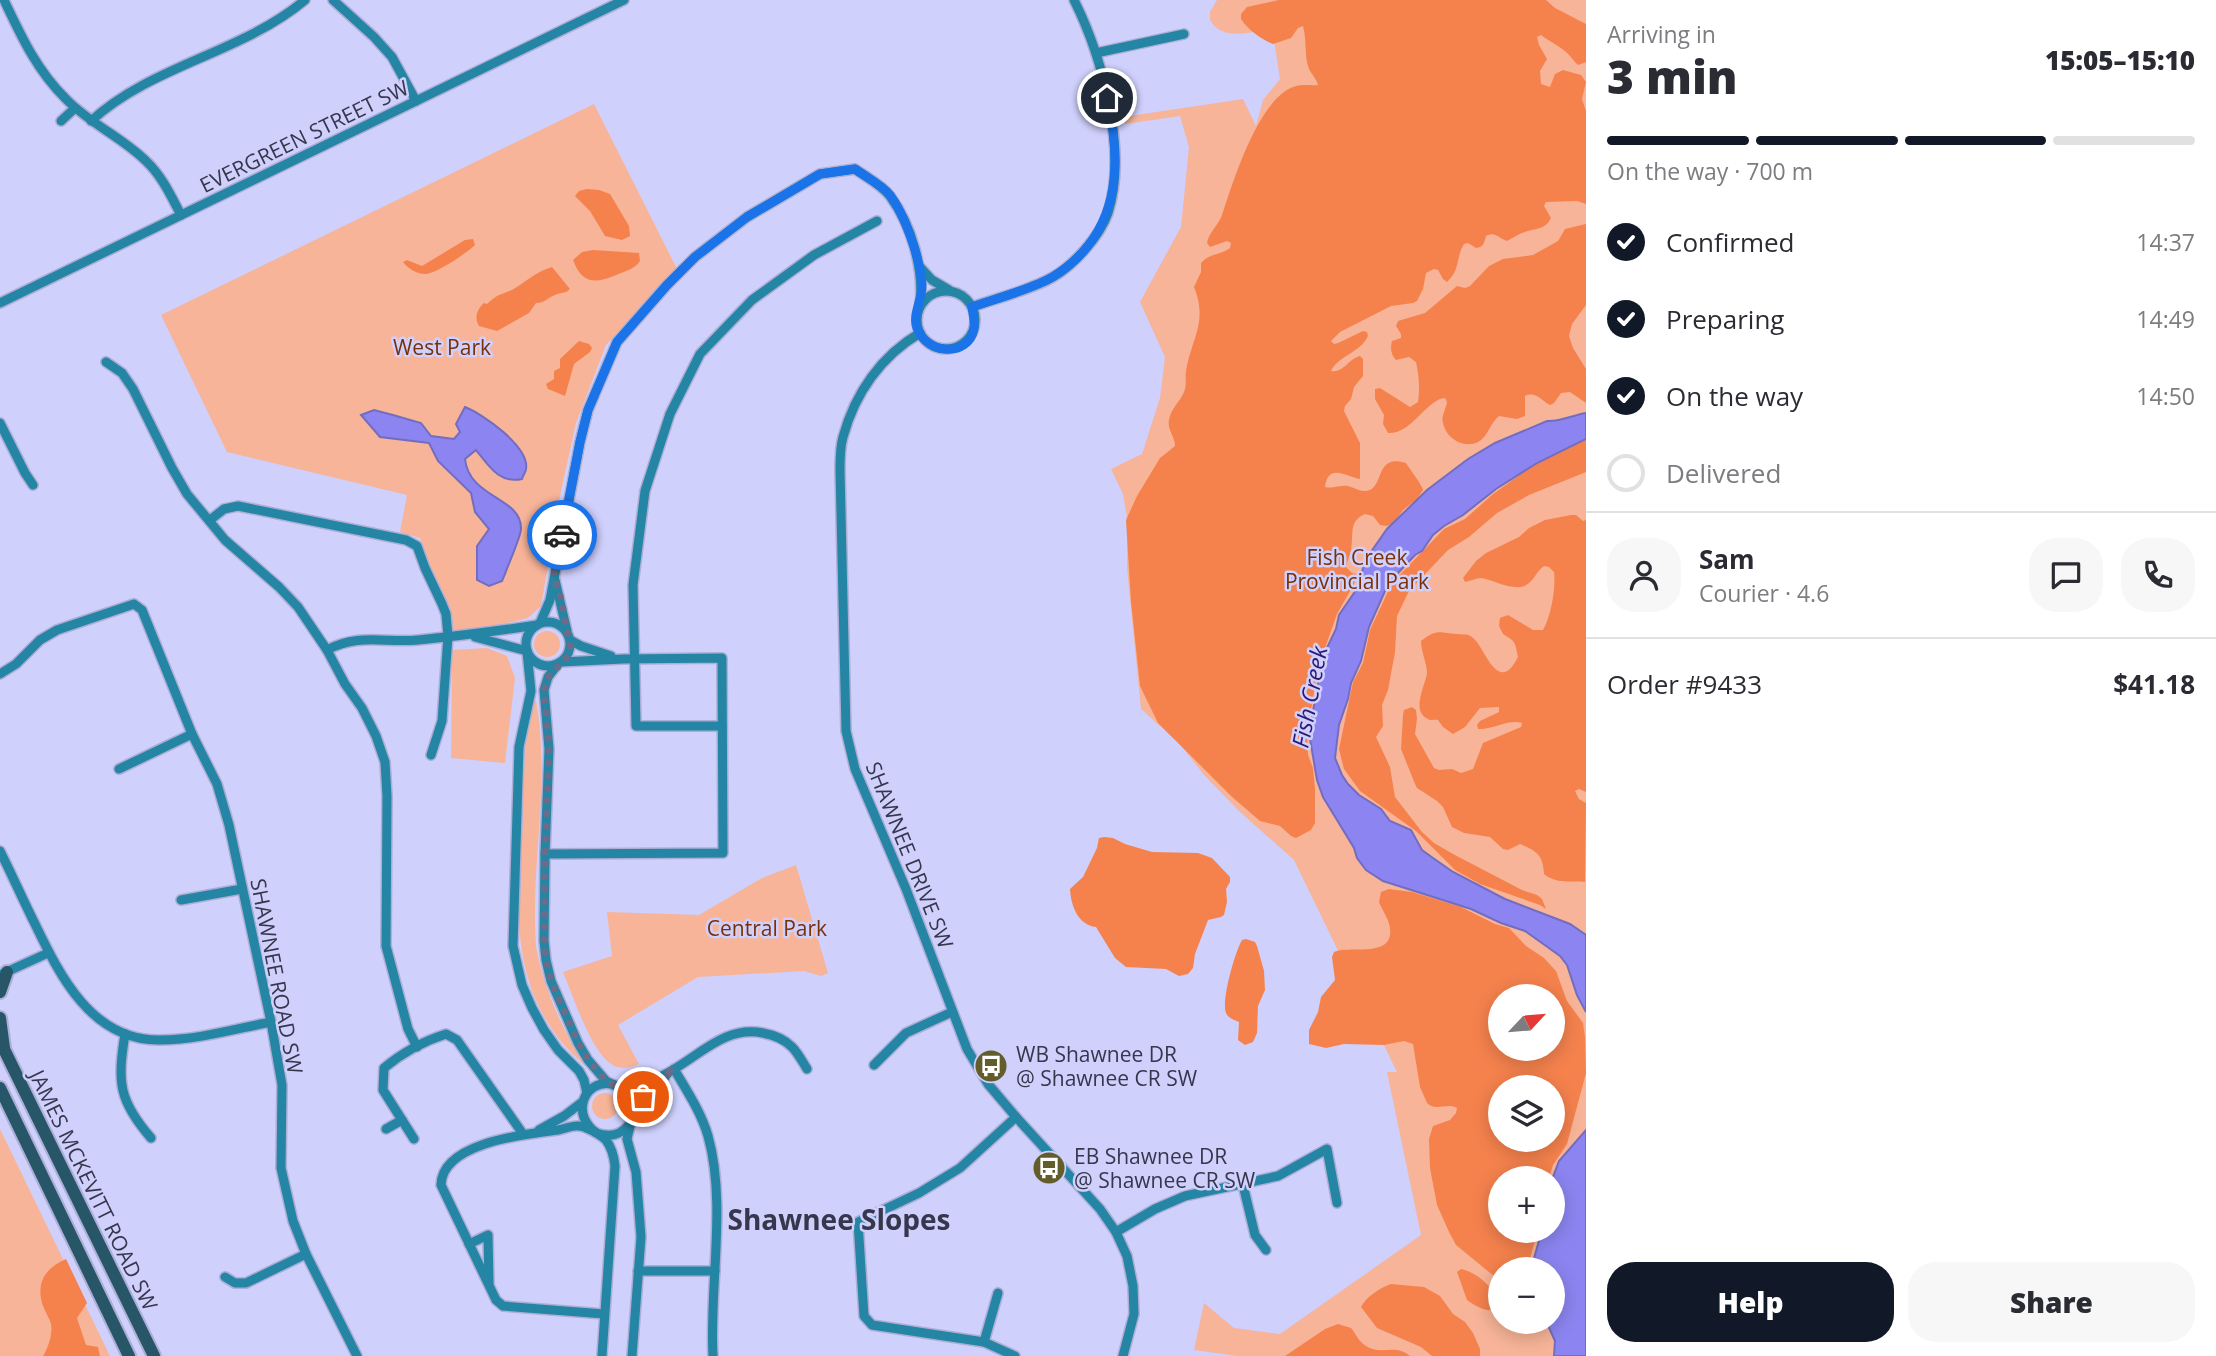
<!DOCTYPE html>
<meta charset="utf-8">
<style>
body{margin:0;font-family:"Open Sans",sans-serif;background:#f7f7f7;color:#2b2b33;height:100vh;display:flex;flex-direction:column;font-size:26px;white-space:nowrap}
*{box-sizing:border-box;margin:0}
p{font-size:23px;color:#7c7c81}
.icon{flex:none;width:38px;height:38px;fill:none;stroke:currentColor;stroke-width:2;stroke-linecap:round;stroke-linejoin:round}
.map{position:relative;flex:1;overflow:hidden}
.sheet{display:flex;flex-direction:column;background:#fff;width:630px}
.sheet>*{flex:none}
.needle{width:46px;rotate:64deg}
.controls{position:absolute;left:1488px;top:984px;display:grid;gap:14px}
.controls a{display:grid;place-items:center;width:77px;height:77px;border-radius:50%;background:#fff;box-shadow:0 4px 18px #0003;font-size:35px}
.pin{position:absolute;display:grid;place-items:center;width:60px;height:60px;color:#fff;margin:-30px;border:4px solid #fff;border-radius:50%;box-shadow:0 2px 7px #0007}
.courier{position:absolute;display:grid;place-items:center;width:70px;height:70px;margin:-35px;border:5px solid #1a73e8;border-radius:50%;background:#fff;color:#222;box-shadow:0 2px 9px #0007}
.summary em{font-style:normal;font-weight:800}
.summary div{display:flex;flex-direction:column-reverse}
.summary{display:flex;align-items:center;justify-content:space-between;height:119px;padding:0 21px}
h1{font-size:46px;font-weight:800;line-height:52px}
.bar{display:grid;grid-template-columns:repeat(4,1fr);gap:10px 7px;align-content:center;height:84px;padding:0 21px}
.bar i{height:9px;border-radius:5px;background:#e1e1e2}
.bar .current{background:#111827}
.bar p{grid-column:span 4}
.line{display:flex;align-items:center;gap:18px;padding:0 21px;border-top:2px solid #e1e1e2}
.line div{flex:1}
.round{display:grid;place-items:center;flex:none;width:74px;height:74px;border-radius:28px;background:#f7f7f7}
ol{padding:0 21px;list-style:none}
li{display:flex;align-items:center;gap:21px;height:77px}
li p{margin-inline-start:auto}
li .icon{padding:7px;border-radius:50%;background:#111827;color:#fff;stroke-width:4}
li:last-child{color:#7c7c81}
li i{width:38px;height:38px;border:4px solid #e1e1e2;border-radius:50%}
.cta{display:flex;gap:14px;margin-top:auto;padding:14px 21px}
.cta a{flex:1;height:80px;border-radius:28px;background:#111827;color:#fff;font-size:28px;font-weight:800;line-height:80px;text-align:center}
.cta a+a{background:#f7f7f7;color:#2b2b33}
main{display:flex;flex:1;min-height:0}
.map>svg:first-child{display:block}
.green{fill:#f7b498;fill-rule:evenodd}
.forest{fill:#f5824d;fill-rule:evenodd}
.water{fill:#8c85f1;stroke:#726dc0;stroke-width:2}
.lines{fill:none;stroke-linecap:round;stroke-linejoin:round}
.minor-casing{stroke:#adaed5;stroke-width:12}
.secondary-casing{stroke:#adaed5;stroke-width:16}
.minor{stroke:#2585a4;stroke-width:9}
.secondary{stroke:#265667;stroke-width:12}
.done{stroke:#6c6c8a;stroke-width:7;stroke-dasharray:0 12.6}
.route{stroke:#1a73e8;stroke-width:9}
.labels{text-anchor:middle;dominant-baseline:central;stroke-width:5;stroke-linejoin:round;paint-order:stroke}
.street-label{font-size:21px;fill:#36364c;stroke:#cfd0fc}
.park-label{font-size:21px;fill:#793008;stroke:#cfd0fc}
.poi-label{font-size:21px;fill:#36364c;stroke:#cfd0fc;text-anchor:start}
.water-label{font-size:23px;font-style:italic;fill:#2d1776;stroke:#cfd0fc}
.district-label{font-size:28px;font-weight:bold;fill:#36364c;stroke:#cfd0fc}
</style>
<main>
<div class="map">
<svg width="1586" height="1356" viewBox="0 0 1586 1356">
<rect width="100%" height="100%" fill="#cfd0fc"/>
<!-- green -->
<g class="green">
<path d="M1217,0H1586V1356H1237L1194,1350L1204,1303L1234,1328L1280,1334L1421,1235L1387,1072H1397L1294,860L1239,811L1204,775L1180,744L1141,709L1127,568V518L1123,494L1111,469L1142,454L1160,398L1165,357L1140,302L1181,227L1189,147L1180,116L1125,124L1123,117L1243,99L1256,126L1263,100L1280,79L1272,28C1252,32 1222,42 1210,20V12ZM1500,996H1552V1048H1500ZM1500,1087H1552V1139H1500ZM1500,1178H1552V1230H1500ZM1500,1269H1552V1321H1500Z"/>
<polygon points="594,104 677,269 606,345 576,423 561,491 541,606 528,618 452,636 420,538 400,532 407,495 227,452 161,315"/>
<circle cx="547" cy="644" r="13"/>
<polygon points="487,648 507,656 515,678 505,763 451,758 452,650"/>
<path d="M534,701H536C551,782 530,865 536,946C543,987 562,1030 585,1064L584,1065C540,1026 522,980 519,922L525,748Z"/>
<path d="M796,865L828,973L821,976L804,971L698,977L618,1025L639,1064C632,1067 625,1069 617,1067C593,1060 573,995 563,972L612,956L607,912L699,915L762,878Z"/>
<circle cx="605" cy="1106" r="13"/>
<polygon points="0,1129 110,1356 0,1356"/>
</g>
<!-- forest -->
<g class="forest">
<path d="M1279,0H1546L1555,8L1586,24V62L1578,65C1573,61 1571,56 1566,52C1558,45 1549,41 1541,35L1537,37L1539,45L1547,59L1540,71L1541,84L1550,87L1555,74L1563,70L1581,75L1586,82L1582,99L1586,111V204L1577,201L1546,202L1544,206L1551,218C1545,230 1536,228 1525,232C1518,234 1513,238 1507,241C1498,238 1495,231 1486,236C1484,243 1484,247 1476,248L1468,243L1464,244C1455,259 1461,269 1447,282L1443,279L1438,270L1434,269L1426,273L1423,289L1417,301L1413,303L1391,306L1340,332L1331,341L1334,344L1338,343L1363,331L1367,332L1368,336C1360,353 1339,355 1331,371C1344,373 1348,359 1360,356L1363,359V376L1354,387L1351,399L1345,406L1344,411L1360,443V479C1347,477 1328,462 1325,487C1333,489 1340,485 1348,486C1356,488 1361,493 1370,490C1384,483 1376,454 1406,463C1411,471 1421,483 1423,490L1417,499L1403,510L1394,523L1387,526L1380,525L1373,516L1365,514C1348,521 1354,535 1351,550C1350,556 1347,561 1346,567L1352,573L1357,574L1354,584L1337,614L1319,665L1307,732L1308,755L1313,768L1315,789V823L1311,830L1296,838L1291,836L1280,826L1260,821L1231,796L1158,723L1140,686L1131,602L1126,520L1137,496L1160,458L1175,446C1175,436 1167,430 1169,420C1171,408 1180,402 1184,392C1187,386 1185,377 1186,371C1192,337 1208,322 1194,287L1201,272V263C1210,253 1221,255 1230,248L1231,243L1227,241L1210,247L1207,243C1209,232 1218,226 1222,215C1233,182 1259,96 1296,86C1303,84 1311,86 1318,85C1316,78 1312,75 1309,69C1304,56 1307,40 1303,26L1298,28L1291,38L1273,44C1262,40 1247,29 1241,19V14L1247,7Z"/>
<polygon points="587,189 599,190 610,194 629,226 630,236 622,240 605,236 590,211 575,196 579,191"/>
<path d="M1586,224V305L1572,324L1569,336L1573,348L1586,369V403L1570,392L1561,393L1554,403L1550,405C1541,400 1535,391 1525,396V416L1517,419L1499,416C1490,423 1488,437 1478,442C1463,449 1446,438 1443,423C1441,416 1446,409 1447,402L1445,398L1440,399C1422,407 1410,434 1388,433L1383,424L1384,415L1375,399V389L1380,388L1410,407L1418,402C1420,388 1419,376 1416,362L1409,357L1396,360C1391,355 1390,348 1392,341L1401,338V334L1396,326L1398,321L1425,313L1457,286L1465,288L1470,286L1489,266L1503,259L1533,255L1558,241L1565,229Z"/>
<path d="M473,239L475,245C465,254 440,271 427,274C418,275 407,268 403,262L407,260L422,266L465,240Z"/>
<path d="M593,250L639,253L640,261C635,268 629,270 621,273C598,283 583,287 573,260L582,252Z"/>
<path d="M552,267L570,289C565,294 562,292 555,295C547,298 545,303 536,303L529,313L497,331L479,326C474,318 477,309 484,303L487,304C501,291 505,295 517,287C529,279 538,271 552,267Z"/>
<polygon points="579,341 589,344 592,348 590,352 574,364 565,396 548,389 546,384 554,379 554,371 560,368 560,359"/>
<polygon points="1586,437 1586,472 1529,495 1497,513 1469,537 1448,550 1409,591 1397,616 1395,652 1388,690 1382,705 1383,726 1376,737 1390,767 1395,797 1422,832 1434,843 1453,854 1522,890 1537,895 1542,899 1546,909 1540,905 1480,884 1455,870 1416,831 1360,791 1344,769 1339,749 1353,682 1363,663 1370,630 1392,583 1444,529 1465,519 1493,494 1537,463"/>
<path d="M1571,515H1576L1583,521L1586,520V792L1579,789L1575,791L1579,799L1586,803L1585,882C1570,881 1556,884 1544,874C1543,854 1536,851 1520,844L1508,850L1503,849L1490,837L1464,833L1452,827L1443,807L1437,801L1417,788L1415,784L1401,749L1403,715L1404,710L1412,707L1416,710L1417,719L1415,734L1434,768L1439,770L1452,769L1461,773L1473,769L1483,743L1521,727L1522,723C1507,719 1494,730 1478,729L1477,725L1480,721L1499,712V707L1480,708L1465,727L1453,734L1443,727L1438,720C1435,719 1431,721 1428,719C1410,711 1426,684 1427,673C1427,663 1421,652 1421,641C1437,628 1440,633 1457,634C1464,635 1468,633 1473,638C1485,647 1498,697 1518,657C1515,642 1516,642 1503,634L1499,626L1500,618L1508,615L1533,630H1543C1551,616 1556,588 1554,572L1549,567L1544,566C1537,571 1535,578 1529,583C1517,594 1495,580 1481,578C1477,578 1470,581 1465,582L1463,578L1476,561L1486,553L1519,537L1529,528L1545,520Z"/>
<path d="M1104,837L1113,838L1125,844L1152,852L1198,853L1212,858L1230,877V882L1226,889L1227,902L1224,915L1221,917L1208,920L1195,954L1193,968L1188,974L1179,976L1166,969L1126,967L1115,958L1096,927C1078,925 1071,906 1070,889L1083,877L1097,848L1099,838Z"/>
<path d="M1389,889L1412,892L1461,907L1495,924L1509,928L1526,946L1544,958L1556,971L1567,1001L1583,1023L1585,1037L1586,1073L1567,1144L1553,1165L1549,1178H1500V1230H1538L1527,1269H1500V1281L1456,1245L1449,1232L1437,1205L1430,1168L1429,1139L1433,1126L1450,1120L1456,1113L1457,1108C1447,1102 1436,1112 1427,1103L1420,1087L1413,1044L1404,1041L1384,1045L1344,1044L1326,1048L1309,1044V1030L1318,1012L1321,997L1335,980L1332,957L1334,952C1350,945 1394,959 1390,928C1389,919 1382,910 1379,902L1381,892ZM1500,996H1552V1048H1500ZM1500,1087H1552V1139H1500Z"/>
<path d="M1246,939L1255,942L1257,946L1264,971L1265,990L1258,1006L1257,1033L1253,1042L1245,1045L1238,1040L1239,1022C1234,1020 1228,1018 1226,1013C1221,1001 1235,952 1242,940Z"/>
<path d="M66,1259L87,1303L77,1318L86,1345L98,1347L100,1356H43C48,1348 53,1334 51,1324C49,1317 44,1310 42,1303C36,1281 47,1267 66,1259Z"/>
<path d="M1461,1269C1477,1272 1499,1291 1499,1308C1488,1314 1477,1307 1467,1300L1457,1272Z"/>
<path d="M1391,1284L1424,1287L1440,1296L1453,1314L1465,1322L1473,1333L1480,1349V1356H1432L1421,1347L1377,1328L1361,1307C1366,1297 1381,1287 1391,1284Z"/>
<path d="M1338,1324L1351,1328C1356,1334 1359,1342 1366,1346C1381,1356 1395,1343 1410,1356H1285L1325,1329Z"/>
</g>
<!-- water -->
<g class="water">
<path d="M465,407C483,414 530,447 526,469C526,472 523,475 522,479C499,484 489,466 476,450L465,459C469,498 521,497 521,528C522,534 508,565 505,574L502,581L489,586L477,580V546L489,529L475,512L471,493L438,461L429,443L380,437L361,415L374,410L393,415L421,423L431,436L454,439L460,432L456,424Z"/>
<path d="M1586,413V439L1537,463L1496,489L1463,515L1444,526L1433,535L1422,551L1415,555L1399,572L1385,591L1369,627L1361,661L1351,683L1348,699L1339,725L1335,758L1342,775L1348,784L1359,795L1381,809L1390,821L1411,830L1422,850L1433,858L1453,872L1505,899L1570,924L1586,935V1012L1577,995L1567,965L1560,956L1525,931L1501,923L1471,909L1383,881L1366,870L1357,858L1354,848L1323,797L1317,780L1309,733L1323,656L1336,629L1339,615L1356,590L1366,559L1387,529L1427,490L1468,459L1495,443L1547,421C1560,422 1573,415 1586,413Z"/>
<polygon points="1586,1130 1586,1356 1554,1356 1555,1341 1546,1321 1552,1321 1552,1269 1531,1269 1542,1230 1552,1230 1553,1177 1559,1161"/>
</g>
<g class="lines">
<defs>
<g id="minor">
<path d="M4,0C21,36 37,71 66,99C90,124 122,137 146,161C162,176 171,196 181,215"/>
<polyline points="333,0 374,37 392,57 416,101"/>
<polyline points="1096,53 1184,34"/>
<polyline points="61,121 75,108"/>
<path d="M91,121C152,65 242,53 305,0"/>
<polyline points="920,267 932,280 949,290"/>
<circle cx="946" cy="320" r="29"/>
<polyline points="0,303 624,0"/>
<path d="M972,307C996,298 1031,290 1053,277C1074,265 1100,236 1108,213C1128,151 1102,56 1074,0"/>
<path d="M920,333C881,356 855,393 843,437C840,447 840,459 840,470L846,731L855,769L906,889L967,1049L988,1084L1016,1117L1100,1209L1116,1232L1127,1256L1133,1286L1134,1314L1123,1356"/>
<polyline points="106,362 122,373 133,389 172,468 187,494 225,540 279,587 298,607 327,650"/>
<polyline points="0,423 25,473 33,485"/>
<polyline points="210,520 224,509 238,506 406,540 417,546 425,568 442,604 446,614 448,636 442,721 431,755"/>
<polyline points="555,580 567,631"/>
<circle cx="548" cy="644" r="22"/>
<path d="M540,623L550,600L580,442L588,410L617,342L667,285L695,257L747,217L820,174L855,169C866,177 882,185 890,196C912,226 924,269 920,306"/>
<polyline points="475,637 527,651"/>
<polyline points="570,640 581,646 611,656"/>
<polyline points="527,652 531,691 519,747 513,946 522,985 532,1008 544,1030 558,1050 579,1071 584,1080 587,1093"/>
<polyline points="558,664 548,677 544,690 549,749 545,854 544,941 546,960 551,981 578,1043 588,1060 606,1081 618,1087"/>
<polyline points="0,674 16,664 40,640 57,630 134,604 142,610 192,734 217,784 229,825 271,1022 282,1085 281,1168 293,1221 306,1254 357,1356"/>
<polyline points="722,726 636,726 633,585 645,491 670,414 700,354 752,300 814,255 877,221"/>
<polyline points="119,769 192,734"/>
<path d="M0,851C12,875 23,900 35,924C60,976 92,1041 160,1040C197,1040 235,1029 271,1022"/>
<polyline points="545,854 723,853 722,658 623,659 561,662"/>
<polyline points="181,900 242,889"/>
<polyline points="2,974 48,953"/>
<path d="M125,1034C117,1083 119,1101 151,1138"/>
<path d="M417,1047L408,1029L386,946L387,796L385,762L376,736L362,708L345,684L327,650C358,633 385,643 418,640C458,636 497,631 537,625"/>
<polyline points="874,1065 906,1033 952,1012"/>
<path d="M674,1069C687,1091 701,1112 708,1136C727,1203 709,1287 713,1356"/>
<path d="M622,1089C641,1087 660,1078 676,1068C704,1051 728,1026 763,1033C774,1035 784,1039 792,1047C798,1053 802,1061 807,1069"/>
<polyline points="634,1110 638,1102 665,1077"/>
<polyline points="630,1126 627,1139 636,1172 641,1237 632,1356"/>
<polyline points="386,1129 402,1120"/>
<polyline points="539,1130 564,1116 581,1103"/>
<path d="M595,1132C590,1130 584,1126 579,1126C573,1125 564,1129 558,1130C527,1134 442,1142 441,1185L496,1300L503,1306L604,1314"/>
<path d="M596,1133C611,1138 622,1135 631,1122C639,1099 616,1074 594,1087C580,1096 579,1114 589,1126C593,1132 601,1135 606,1140C612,1148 614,1157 615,1166L602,1356"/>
<path d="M414,1139L383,1090L384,1068C402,1053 424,1041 446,1034L457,1040L523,1134"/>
<polyline points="1243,1185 1255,1235 1266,1250"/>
<polyline points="1116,1232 1155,1209 1185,1196 1278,1176 1327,1149 1337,1203"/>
<polyline points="469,1244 488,1235 489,1283"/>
<polyline points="638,1271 715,1271"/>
<polyline points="225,1277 235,1283 246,1283 306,1254"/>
<polyline points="984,1342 998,1293"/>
<polyline points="1015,1356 984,1342 872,1325 864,1316 858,1222 919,1193 960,1168 1016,1117"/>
</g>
<g id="secondary">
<polyline points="0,992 7,972"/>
<polyline points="0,1018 4,1048"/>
<polyline points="0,1041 154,1356"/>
<polyline points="0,1088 129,1356"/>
</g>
</defs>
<!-- minor casing -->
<use href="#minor" class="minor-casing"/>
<!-- secondary casing -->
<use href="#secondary" class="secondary-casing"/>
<!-- minor -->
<use href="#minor" class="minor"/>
<!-- secondary -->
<use href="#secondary" class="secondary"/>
</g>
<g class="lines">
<!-- done -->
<polyline class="done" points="562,535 554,576 561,599 570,646 566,658 548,677 544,690 549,749 545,854 544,941 546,960 551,981 578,1042 588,1060 606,1081 622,1089 635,1087 674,1069 643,1097"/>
<!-- route -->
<path class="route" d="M562,535L580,442L588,410L617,342L667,285L695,257L747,217L820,174L855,169C866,177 882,185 890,195C905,215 921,261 922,286C922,299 912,316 917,328C926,354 968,358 974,329C975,322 973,314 972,307C995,299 1035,288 1054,276C1119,235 1123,167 1107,98"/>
</g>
<!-- icons -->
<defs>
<symbol id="bus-disc" viewBox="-11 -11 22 22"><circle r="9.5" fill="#625d2a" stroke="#cfd0fc"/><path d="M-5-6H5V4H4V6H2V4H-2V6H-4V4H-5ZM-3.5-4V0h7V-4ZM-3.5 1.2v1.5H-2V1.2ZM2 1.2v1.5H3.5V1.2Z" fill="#fff"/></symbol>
</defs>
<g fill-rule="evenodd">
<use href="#bus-disc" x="972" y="1047" width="38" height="38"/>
<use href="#bus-disc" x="1030" y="1149" width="38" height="38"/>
</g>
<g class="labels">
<!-- street labels -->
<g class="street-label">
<text transform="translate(304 136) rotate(-26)">EVERGREEN STREET SW</text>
<text transform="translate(910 855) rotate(68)">SHAWNEE DRIVE SW</text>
<text transform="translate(277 976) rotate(79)">SHAWNEE ROAD SW</text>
<text transform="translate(94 1190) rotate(64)">JAMES MCKEVITT ROAD SW</text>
</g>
<!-- park labels -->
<g class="park-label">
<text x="442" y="347">West Park</text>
<text x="1357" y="557">Fish Creek<tspan x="1357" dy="24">Provincial Park</tspan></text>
<text x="767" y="928">Central Park</text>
</g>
<!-- poi labels -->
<g class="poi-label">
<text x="1016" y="1054">WB Shawnee DR<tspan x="1016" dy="24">@ Shawnee CR SW</tspan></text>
<text x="1074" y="1156">EB Shawnee DR<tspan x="1074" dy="24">@ Shawnee CR SW</tspan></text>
</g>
<!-- water labels -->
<g class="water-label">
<text transform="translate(1309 697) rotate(-79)">Fish Creek</text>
</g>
<!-- district labels -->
<g class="district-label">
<text x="839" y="1219">Shawnee Slopes</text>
</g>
</g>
</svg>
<div class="controls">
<a><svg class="needle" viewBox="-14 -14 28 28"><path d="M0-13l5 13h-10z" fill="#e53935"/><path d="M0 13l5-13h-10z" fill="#7c7c81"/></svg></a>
<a><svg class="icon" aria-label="layers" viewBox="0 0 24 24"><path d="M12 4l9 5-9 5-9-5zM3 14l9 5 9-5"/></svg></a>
<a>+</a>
<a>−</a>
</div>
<div class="pin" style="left:643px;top:1097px;background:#ea580c"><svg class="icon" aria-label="bag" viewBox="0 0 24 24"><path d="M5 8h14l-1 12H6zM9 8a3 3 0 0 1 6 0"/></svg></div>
<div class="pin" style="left:1107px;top:98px;background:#1f2937"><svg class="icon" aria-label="home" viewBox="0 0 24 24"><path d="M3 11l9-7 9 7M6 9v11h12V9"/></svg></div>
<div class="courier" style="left:562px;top:535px"><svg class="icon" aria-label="car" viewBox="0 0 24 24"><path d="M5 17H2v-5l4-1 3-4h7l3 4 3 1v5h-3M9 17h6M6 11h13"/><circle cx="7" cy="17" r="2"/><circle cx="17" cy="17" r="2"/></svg></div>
</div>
<section class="sheet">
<div class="summary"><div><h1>3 min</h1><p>Arriving in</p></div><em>15:05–15:10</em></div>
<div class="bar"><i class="current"></i><i class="current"></i><i class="current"></i><i></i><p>On the way · 700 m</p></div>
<ol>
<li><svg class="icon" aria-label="check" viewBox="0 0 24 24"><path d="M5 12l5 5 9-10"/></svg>Confirmed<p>14:37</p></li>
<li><svg class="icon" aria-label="check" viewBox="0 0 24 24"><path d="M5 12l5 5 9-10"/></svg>Preparing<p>14:49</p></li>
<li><svg class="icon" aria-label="check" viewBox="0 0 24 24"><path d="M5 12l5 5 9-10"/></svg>On the way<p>14:50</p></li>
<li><i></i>Delivered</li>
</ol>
<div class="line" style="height:126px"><a class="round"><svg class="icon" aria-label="person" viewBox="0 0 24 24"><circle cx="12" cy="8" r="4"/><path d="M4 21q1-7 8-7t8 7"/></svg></a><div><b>Sam</b><p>Courier · 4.6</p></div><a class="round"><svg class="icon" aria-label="chat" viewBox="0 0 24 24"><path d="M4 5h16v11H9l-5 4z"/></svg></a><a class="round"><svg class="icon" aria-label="phone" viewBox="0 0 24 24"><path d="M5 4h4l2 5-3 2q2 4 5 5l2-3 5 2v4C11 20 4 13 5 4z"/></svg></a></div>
<div class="line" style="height:91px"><div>Order #9433</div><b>$41.18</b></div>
<div class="cta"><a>Help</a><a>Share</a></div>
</section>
</main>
